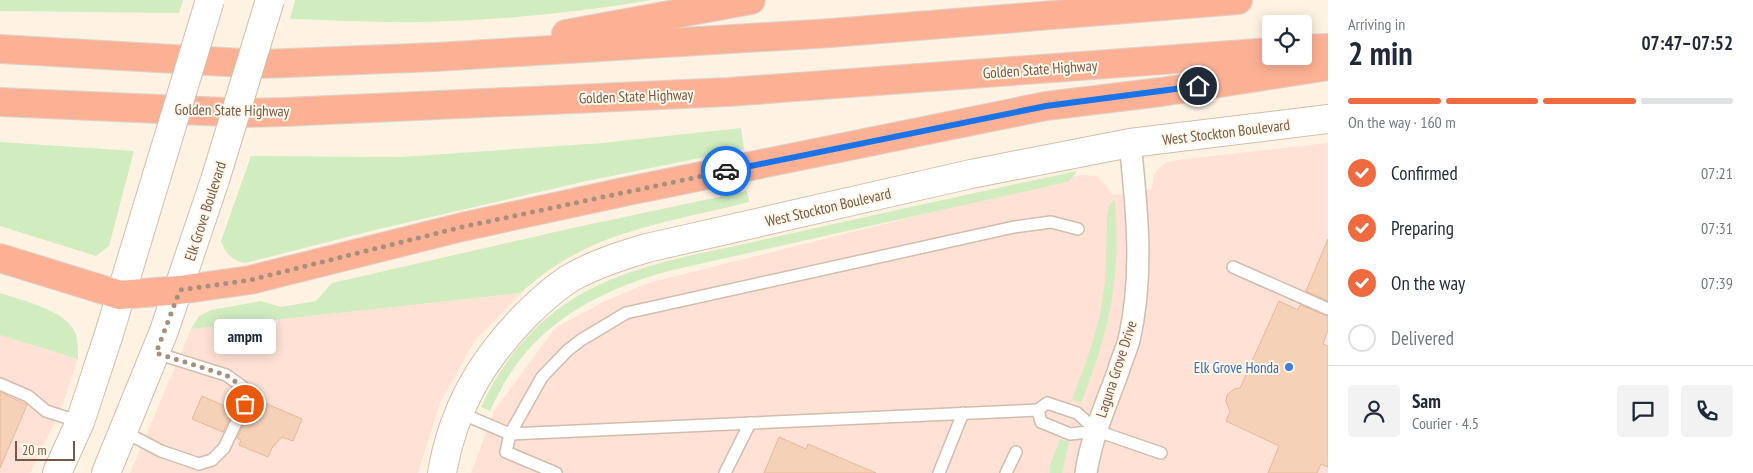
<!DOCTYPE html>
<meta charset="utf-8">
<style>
body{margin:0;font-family:"PT Sans Narrow",sans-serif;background:#f2f2f3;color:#1f2937;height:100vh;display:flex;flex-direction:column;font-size:19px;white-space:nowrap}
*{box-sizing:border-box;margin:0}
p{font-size:16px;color:#747a83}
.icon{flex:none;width:28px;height:28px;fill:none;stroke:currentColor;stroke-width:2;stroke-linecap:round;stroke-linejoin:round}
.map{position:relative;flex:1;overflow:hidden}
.drawer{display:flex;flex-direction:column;background:#fff;width:425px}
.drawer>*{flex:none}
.controls{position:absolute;left:1262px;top:15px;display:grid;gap:10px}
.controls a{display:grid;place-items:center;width:50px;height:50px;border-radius:5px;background:#fff;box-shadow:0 2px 12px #0003;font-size:25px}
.scale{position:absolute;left:15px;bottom:12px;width:60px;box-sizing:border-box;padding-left:5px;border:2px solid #775947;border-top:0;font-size:14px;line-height:18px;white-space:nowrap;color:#775947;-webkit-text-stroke:4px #fff7e9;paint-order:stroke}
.pin{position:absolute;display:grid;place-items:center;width:42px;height:42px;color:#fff;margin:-21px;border:2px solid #fff;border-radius:50%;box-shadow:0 1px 5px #0007}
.courier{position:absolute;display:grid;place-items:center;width:50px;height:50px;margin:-25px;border:4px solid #1a73e8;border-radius:50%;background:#fff;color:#222;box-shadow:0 1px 6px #0007}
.bubble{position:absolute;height:35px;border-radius:5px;background:#fff;box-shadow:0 2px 12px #0003;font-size:16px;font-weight:700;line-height:35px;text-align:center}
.summary em{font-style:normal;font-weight:700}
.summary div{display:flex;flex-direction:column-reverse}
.summary{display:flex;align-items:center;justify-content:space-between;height:85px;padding:0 20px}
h1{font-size:32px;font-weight:700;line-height:38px}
.bar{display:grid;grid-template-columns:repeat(4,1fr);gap:8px 5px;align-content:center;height:60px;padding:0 20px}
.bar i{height:6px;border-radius:4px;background:#e0e1e3}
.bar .selected{background:#ef6a3f}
.bar p{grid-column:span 4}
.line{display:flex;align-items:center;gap:12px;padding:0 20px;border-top:1px solid #e0e1e3}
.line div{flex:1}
.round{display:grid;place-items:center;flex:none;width:52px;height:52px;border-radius:5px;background:#f2f2f3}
ol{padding:0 20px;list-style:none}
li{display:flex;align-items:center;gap:15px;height:55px}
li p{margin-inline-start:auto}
li .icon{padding:5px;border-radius:50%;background:#ef6a3f;color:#fff;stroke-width:4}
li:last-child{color:#747a83}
li i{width:28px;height:28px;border:2px solid #e0e1e3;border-radius:50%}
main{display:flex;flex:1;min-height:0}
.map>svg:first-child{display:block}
.commercial{fill:#ffe2d5}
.green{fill:#d1ecbf}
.building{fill:#f5d1b8;stroke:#e8b897}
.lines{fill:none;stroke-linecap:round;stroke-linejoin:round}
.lane-casing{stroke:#d1bdab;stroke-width:14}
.street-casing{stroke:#d1bdab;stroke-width:24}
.secondary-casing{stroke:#d5bda7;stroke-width:30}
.highway-casing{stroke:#dcd4cf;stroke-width:30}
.lane{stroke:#fff;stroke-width:11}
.street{stroke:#fff;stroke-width:21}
.secondary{stroke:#fff;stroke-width:28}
.highway{stroke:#fcb195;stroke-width:28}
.secondary-bridge-casing{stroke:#d5bda7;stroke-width:30;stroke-linecap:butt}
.secondary-bridge{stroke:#fff;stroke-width:28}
.done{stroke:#a68f7d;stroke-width:5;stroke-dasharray:0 9}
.route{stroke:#1a73e8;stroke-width:6}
.shop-dot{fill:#3f7fe0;stroke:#fff7e9;stroke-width:2}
.labels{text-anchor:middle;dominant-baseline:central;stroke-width:4;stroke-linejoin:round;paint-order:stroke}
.street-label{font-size:15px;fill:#775947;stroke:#fff7e9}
.shop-label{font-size:15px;fill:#366cbe;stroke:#fff7e9;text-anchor:end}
</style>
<main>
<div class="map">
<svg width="1328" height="473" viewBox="0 0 1328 473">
<rect width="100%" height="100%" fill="#fef3e2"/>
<!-- commercial -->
<g class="commercial">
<polygon points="1328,143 1328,473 471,473 494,411 555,328 603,302 648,283 1081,175 1097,176 1106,185 1112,195 1152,189 1154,174 1165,163 1177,160"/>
<polygon points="521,293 474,342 440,403 418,473 130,473 191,329"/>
<polygon points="0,335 78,359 60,412 30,473 0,473"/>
</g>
<!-- green -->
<g class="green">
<polygon points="0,0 183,0 179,13 0,11"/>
<path d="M295,0H651C576,13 499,20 423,22C379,23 335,20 290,19Z"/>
<path d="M741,128L744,149L582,182L375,230L245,263C231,260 226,254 221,241L251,156L400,157L602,143Z"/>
<polygon points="0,142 134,151 109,246 96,256 0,226"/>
<path d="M1077,171L1072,178L1067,182L668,271C604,289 544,319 508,377C501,388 495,400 490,411L481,407C500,364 534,322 576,297C633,263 702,254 766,239C870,216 973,193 1077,171Z"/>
<path d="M747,191L749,202C695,216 618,228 570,257C552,267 536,279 521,293L191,329L199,316L211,310L261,301L281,307L316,301L332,283L577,227Z"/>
<path d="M1115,200C1121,278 1110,331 1081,403L1072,399C1090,355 1105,310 1106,262C1107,254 1106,213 1108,209C1109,205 1112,202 1115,200Z"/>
<path d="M0,293C21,300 65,310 75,332C78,340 78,350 78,359L0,335Z"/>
<polygon points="1060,439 1069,442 1062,473 1050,473 1050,465"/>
</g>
<!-- building -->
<g class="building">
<polygon points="1328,239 1328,301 1306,291"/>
<polygon points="1279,301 1298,310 1300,305 1328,316 1328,330 1323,344 1328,346 1328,467 1321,464 1317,473 1268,473 1279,446 1226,421 1230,411 1226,402 1227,395 1234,389 1240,388"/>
<polygon points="0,392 27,405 0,468"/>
<polygon points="202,396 234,410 223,432 192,419"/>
<polygon points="258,400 302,419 293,441 282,437 272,448 268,457 239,445 241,440 237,438 248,416 251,417"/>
<polygon points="779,437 806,449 808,444 876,473 764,473"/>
</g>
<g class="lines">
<defs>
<g id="lane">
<polyline points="1233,267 1328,309"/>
<polyline points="0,384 28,396 46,411 80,422"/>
<polyline points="458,412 510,434 1038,410"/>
<polyline points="123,431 161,451 199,464 212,460 224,448 245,404 243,387 226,375 156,353"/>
<polyline points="1097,431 1070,434 1041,422 1038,410 1047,403 1077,413 1097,431 1161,453"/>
<polyline points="556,473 506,452 510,434 542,377 568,350 581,340 626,313 1014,227 1051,222 1078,229"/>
<polyline points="725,473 750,423"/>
<polyline points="939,473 963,413"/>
<polyline points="1006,473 1016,452"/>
</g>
<path id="street" d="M1086,473C1091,438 1106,405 1118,372C1121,361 1126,351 1129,340C1144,276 1137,208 1130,143"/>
<g id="secondary">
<polyline points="57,473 80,422 109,334 157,175"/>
<polyline points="106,473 164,331 215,180"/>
<path d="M442,473C453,410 480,362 525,316C539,302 554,288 572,277C595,264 620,256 647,248L971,174L1130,143L1328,119"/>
</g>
<g id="highway">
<polyline points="566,34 751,0"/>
<polyline points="0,49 262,64 436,57 831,33 1238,0"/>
<polyline points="1304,49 1328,48"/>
<polyline points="0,102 249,113 284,112 728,92 1271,52"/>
<polyline points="0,258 120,295 179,290 250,280 462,227 628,191 1046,106 1161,92 1328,66"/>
</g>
</defs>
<!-- lane casing -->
<use href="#lane" class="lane-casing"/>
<!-- street casing -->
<use href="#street" class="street-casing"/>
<!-- secondary casing -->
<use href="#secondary" class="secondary-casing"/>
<!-- highway casing -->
<use href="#highway" class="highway-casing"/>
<!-- lane -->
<use href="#lane" class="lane"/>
<!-- street -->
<use href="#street" class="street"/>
<!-- secondary -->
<use href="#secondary" class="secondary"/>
<!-- highway -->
<use href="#highway" class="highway"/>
<defs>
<g id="secondary-bridge">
<polyline points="157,175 210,0"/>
<polyline points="215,180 270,0"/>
</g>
</defs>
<!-- secondary-bridge casing -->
<use href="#secondary-bridge" class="secondary-bridge-casing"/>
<!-- secondary-bridge -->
<use href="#secondary-bridge" class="secondary-bridge"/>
</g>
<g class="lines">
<!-- done -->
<polyline class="done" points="245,404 243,387 226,375 156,353 180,290 250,280 462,227 726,171"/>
<!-- route -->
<polyline class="route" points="726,171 1046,106 1198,86"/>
</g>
<!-- markers -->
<circle class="shop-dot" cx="1289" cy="367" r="5"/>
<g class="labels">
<!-- street labels -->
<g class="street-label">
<text transform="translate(1040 69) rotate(-4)">Golden State Highway</text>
<text transform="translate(636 96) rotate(-2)">Golden State Highway</text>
<text transform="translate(232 110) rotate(1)">Golden State Highway</text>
<text transform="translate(1226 132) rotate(-7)">West Stockton Boulevard</text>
<text transform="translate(828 207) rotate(-13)">West Stockton Boulevard</text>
<text transform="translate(205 211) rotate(-72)">Elk Grove Boulevard</text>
<text transform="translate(1116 369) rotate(-72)">Laguna Grove Drive</text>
</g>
<!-- shop labels -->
<g class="shop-label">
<text x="1279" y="367">Elk Grove Honda</text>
</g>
</g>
</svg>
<div class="controls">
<a><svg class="icon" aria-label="locate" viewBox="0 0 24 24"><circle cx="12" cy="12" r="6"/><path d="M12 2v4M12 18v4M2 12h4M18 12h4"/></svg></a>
</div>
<div class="scale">20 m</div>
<div class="pin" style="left:245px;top:404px;background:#ea580c"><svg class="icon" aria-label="bag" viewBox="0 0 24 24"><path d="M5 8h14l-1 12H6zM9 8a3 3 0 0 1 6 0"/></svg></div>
<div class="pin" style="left:1198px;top:86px;background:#1f2937"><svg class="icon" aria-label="home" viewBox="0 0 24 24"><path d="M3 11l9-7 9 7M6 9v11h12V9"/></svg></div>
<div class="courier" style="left:726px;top:171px"><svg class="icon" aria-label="car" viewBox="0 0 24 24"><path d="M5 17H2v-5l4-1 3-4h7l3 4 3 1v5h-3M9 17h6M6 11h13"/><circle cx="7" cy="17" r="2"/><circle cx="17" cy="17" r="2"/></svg></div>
<div class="bubble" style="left:214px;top:319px;width:62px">ampm</div>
</div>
<section class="drawer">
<div class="summary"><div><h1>2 min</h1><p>Arriving in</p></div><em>07:47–07:52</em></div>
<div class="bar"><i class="selected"></i><i class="selected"></i><i class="selected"></i><i></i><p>On the way · 160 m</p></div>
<ol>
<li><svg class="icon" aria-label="check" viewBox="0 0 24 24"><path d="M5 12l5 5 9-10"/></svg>Confirmed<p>07:21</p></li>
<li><svg class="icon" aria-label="check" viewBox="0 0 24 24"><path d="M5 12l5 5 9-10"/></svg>Preparing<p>07:31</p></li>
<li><svg class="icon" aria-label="check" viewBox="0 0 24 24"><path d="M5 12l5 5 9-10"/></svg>On the way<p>07:39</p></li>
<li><i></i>Delivered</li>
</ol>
<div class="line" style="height:90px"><a class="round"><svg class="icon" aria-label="person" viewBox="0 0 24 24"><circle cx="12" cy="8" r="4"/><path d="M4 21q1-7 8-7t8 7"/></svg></a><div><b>Sam</b><p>Courier · 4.5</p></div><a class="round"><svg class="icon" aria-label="chat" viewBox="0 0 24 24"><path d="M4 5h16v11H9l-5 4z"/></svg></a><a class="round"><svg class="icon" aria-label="phone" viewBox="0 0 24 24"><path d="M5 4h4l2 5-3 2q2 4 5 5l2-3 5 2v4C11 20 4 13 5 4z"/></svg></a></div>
</section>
</main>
